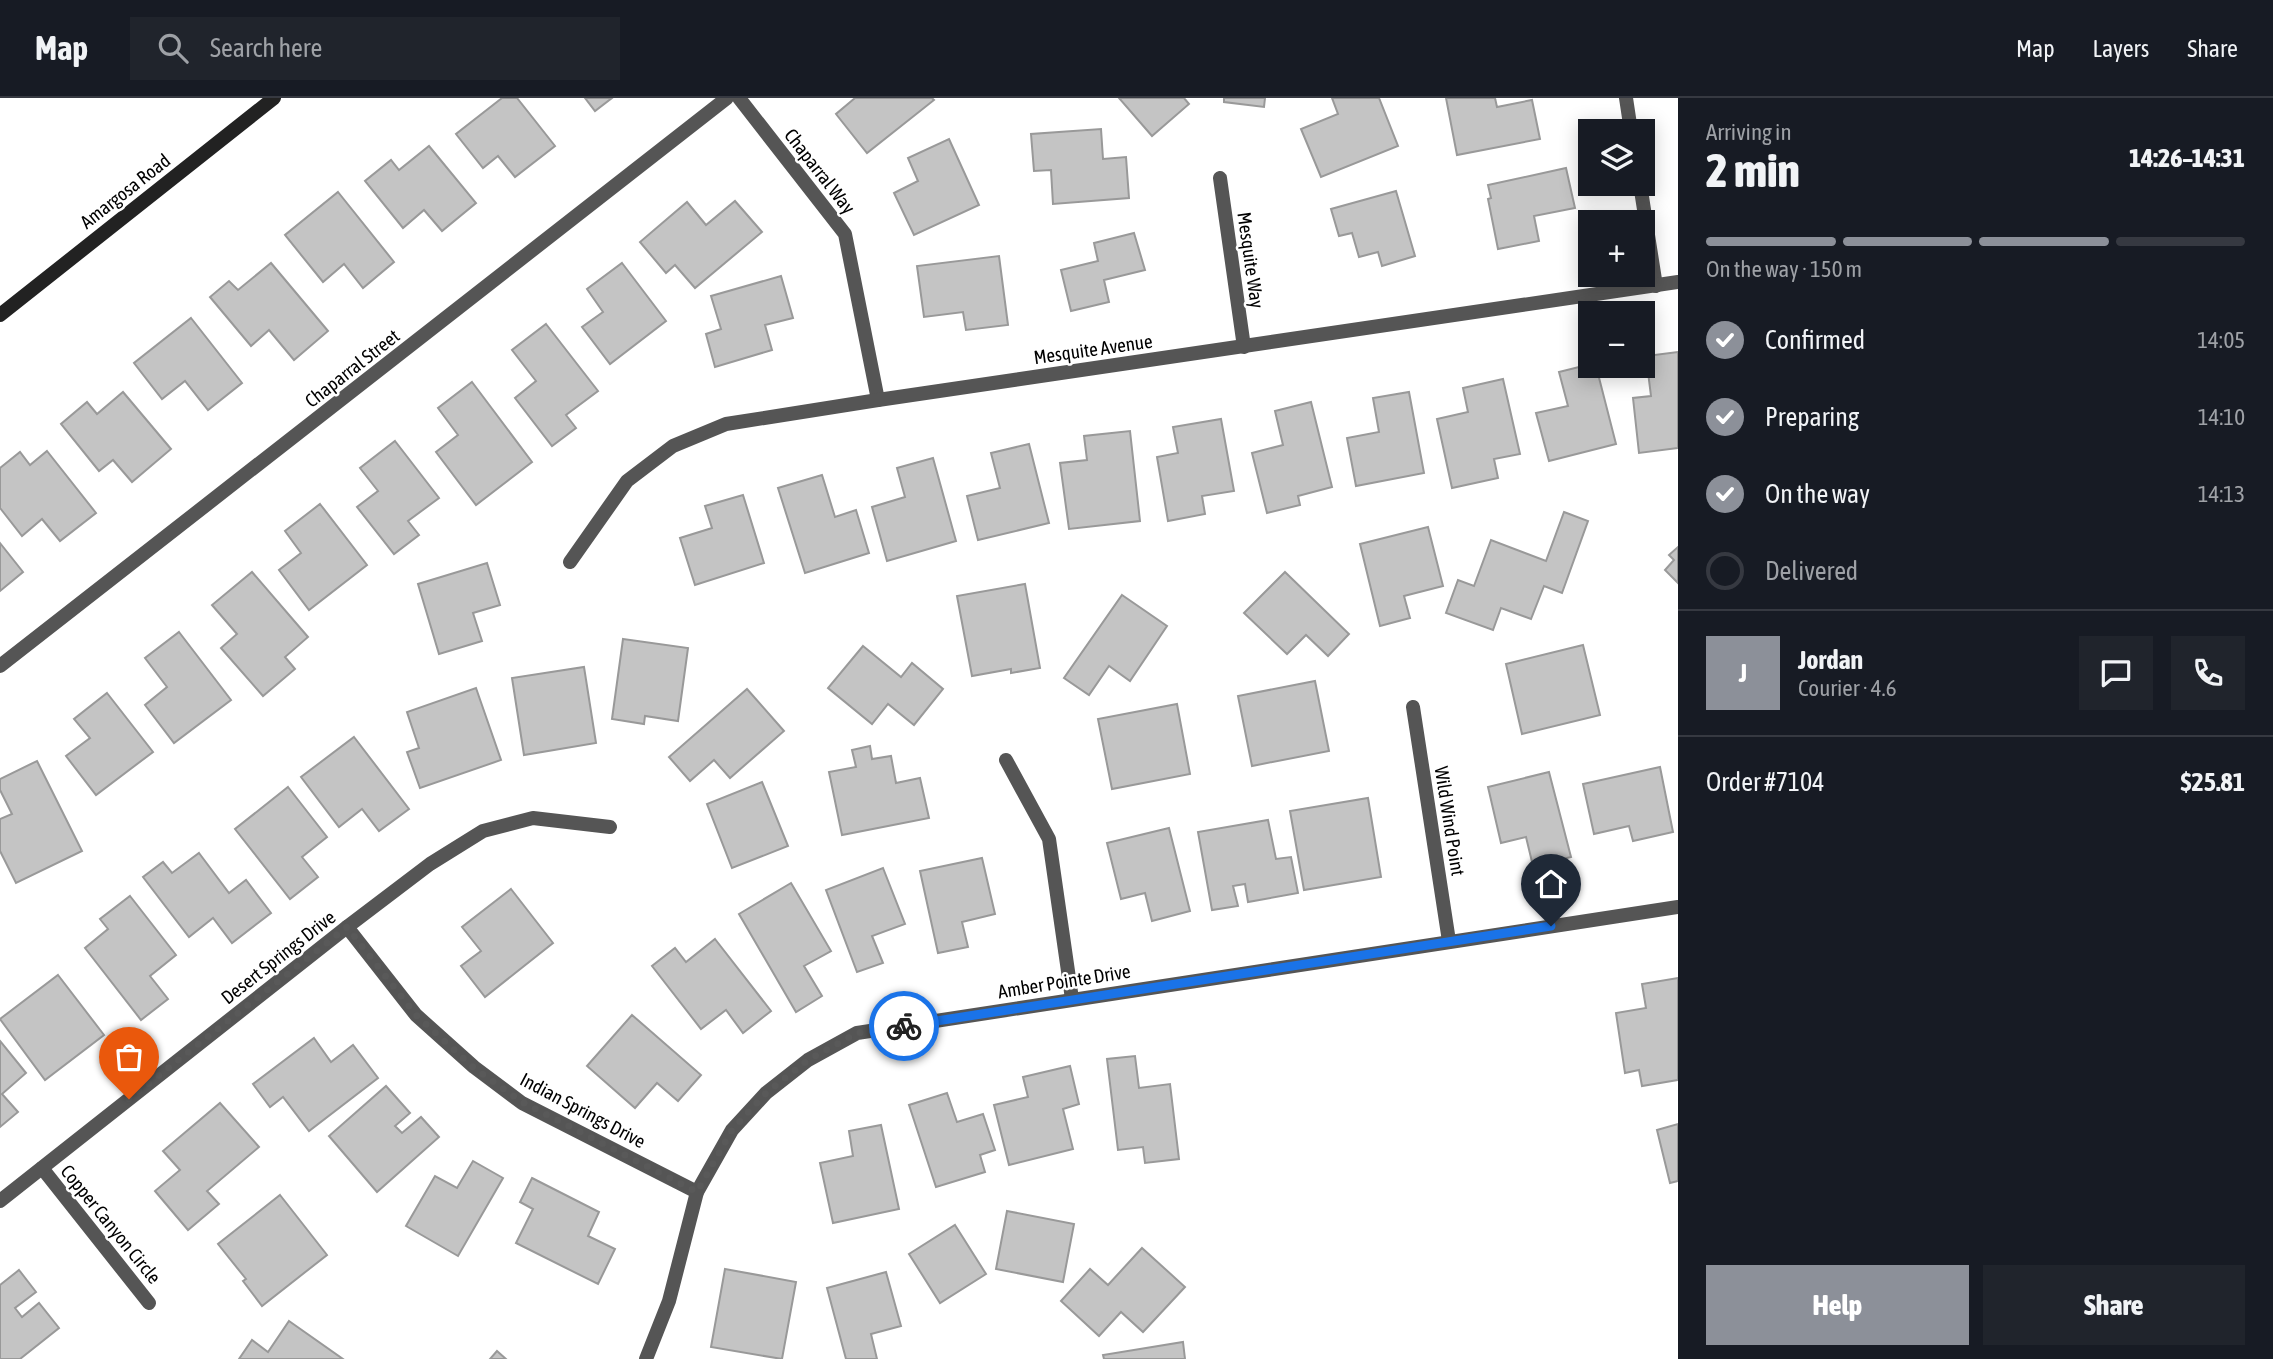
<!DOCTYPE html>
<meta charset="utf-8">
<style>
body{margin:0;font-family:"Asap Condensed",sans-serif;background:#20242c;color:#f1f3f6;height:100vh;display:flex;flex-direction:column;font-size:26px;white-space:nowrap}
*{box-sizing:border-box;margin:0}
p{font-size:23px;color:#9ea1a6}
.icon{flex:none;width:38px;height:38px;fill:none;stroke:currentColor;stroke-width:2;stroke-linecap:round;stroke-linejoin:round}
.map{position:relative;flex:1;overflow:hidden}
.sheet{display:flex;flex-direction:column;background:#171b24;width:595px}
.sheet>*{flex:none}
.fabs{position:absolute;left:1578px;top:21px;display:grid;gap:14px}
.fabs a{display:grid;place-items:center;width:77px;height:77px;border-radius:0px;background:#171b24;box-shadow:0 4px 18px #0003;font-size:35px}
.pin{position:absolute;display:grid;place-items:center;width:60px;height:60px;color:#fff;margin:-72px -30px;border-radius:50% 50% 50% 0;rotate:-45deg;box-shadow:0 0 7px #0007}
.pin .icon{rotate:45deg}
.courier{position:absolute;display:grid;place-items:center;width:70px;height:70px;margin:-35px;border:5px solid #1a73e8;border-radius:50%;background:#fff;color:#222;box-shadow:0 2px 9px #0007}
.head em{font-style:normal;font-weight:800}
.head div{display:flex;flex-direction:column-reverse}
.head{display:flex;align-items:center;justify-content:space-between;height:119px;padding:0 28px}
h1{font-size:46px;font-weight:800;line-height:52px}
.bar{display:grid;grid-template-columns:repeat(4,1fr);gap:10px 7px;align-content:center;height:84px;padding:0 28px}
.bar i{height:9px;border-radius:5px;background:#363941}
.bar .active{background:#8c9099}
.bar p{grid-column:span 4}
.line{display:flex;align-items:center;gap:18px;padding:0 28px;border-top:2px solid #363941}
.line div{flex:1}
.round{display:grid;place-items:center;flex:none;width:74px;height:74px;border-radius:0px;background:#20242c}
ol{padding:0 28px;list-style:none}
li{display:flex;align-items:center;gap:21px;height:77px}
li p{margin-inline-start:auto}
li .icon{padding:7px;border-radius:50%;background:#8c9099;color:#fff;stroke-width:4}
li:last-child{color:#9ea1a6}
li i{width:38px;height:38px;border:4px solid #363941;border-radius:50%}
.cta{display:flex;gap:14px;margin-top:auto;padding:14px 28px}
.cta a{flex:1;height:80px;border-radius:0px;background:#8c9099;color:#fff;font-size:28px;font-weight:800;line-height:80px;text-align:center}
.cta a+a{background:#20242c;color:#f1f3f6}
header{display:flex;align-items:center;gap:42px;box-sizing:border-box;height:98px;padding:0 35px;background:#171b24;border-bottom:2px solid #363941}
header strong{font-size:33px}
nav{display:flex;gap:38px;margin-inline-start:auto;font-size:24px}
.search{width:490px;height:63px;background:#20242c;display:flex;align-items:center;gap:18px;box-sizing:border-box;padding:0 24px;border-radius:0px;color:#9ea1a6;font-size:26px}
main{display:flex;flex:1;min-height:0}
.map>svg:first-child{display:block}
.building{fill:#c4c4c4;stroke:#999;stroke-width:2}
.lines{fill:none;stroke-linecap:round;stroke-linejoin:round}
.minor{stroke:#555;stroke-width:14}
.secondary{stroke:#222;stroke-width:14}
.done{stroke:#595959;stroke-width:7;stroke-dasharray:0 12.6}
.route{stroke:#1a73e8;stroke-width:9}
.labels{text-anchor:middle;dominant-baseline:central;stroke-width:5;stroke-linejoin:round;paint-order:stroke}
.street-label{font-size:19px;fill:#000;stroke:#fff}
</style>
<header>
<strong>Map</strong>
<div class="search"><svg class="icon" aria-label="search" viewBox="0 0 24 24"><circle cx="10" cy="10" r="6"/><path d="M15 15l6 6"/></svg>Search here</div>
<nav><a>Map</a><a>Layers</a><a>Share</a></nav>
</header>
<main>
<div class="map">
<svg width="1678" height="1261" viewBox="0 0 1678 1261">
<rect width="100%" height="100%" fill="#fff"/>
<!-- building -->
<g class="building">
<polygon points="502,0 517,0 555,48 515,79 498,58 483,70 456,36"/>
<polygon points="585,0 612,0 595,13"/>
<polygon points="855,0 932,0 934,2 867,55 836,16"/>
<polygon points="1119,0 1184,0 1189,6 1152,38"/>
<polygon points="1224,0 1265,0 1264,9 1224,4"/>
<polygon points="1332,0 1379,0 1398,48 1321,79 1301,31 1338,16"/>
<polygon points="1446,0 1495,0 1497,9 1532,2 1540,41 1457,57"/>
<polygon points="1101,31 1103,61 1126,59 1129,100 1053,106 1051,72 1034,73 1031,36"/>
<polygon points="949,41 979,107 914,137 894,95 918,83 908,60"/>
<polygon points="429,48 476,105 442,133 424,112 403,130 365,83 391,62 399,72"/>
<polygon points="1566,70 1575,110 1534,118 1539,143 1498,151 1488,101 1491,100 1488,87"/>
<polygon points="1396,93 1415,158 1382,168 1378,154 1359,159 1352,135 1339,138 1331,111"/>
<polygon points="338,94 394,164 363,190 344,166 323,184 285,137"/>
<polygon points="735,103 762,134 695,190 675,167 666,175 640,144 687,104 706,127"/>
<polygon points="1134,135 1145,172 1104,182 1109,204 1071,213 1061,172 1098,163 1094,145"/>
<polygon points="999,158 1008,227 966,232 963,214 924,219 917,168"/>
<polygon points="271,165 328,233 294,262 269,232 251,248 210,199 229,183 238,192"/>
<polygon points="622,165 666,223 610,266 582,229 603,214 587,191"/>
<polygon points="781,178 793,220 765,227 772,252 715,269 706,236 721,231 711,198"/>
<polygon points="191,220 242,285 208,312 185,283 162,301 134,265"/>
<polygon points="546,226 598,293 566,317 576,330 552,348 515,300 536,283 512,252"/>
<polygon points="1678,254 1678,350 1639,355 1633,300 1651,298 1646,258"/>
<polygon points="1591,266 1591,268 1596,268 1616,346 1549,363 1536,315 1568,308 1559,274"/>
<polygon points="1503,281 1520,356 1494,361 1498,380 1452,390 1437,321 1468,314 1463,290"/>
<polygon points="472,284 532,364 476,407 436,354 458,337 438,310"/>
<polygon points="123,294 171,351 132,384 113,362 99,373 61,326 87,304 97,316"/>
<polygon points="1409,294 1424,375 1356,388 1347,340 1379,334 1373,300"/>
<polygon points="1311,304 1332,389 1298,398 1300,407 1267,415 1252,355 1283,347 1275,313"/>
<polygon points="1221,321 1234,393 1202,398 1205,416 1168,423 1157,359 1178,355 1173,329"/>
<polygon points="1130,333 1140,423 1069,431 1060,365 1087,362 1084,338"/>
<polygon points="395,343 439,400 408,423 419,437 394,456 357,409 378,393 360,370"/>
<polygon points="1029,346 1049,425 978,442 967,398 1000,390 991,355"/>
<polygon points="47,353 96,415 60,443 42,421 22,438 0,410 0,370 20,354 30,367"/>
<polygon points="933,360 956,443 887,463 872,409 905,399 897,370"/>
<polygon points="822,377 835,419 856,412 869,455 805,475 778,390"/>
<polygon points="743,397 764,465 695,487 680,440 712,430 705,408"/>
<polygon points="320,406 367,467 309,512 279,472 301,455 285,433"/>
<polygon points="1564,414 1588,423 1562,495 1544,488 1531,521 1501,510 1493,532 1446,515 1458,482 1474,488 1491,442 1546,463"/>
<polygon points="1428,429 1443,488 1404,498 1410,520 1380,528 1360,446"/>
<polygon points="0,445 23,474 0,493"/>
<polygon points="1678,449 1678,485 1665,472 1674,462 1669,457"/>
<polygon points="487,465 500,507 473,515 482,543 439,556 418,486"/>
<polygon points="252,474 308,539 285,559 295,571 263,598 221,550 237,536 212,507"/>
<polygon points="1285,474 1349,536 1328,558 1306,537 1287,556 1244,515"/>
<polygon points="1025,486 1040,570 1011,575 1011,571 972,578 957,498"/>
<polygon points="1122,497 1167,528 1130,583 1109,568 1089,597 1064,580"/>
<polygon points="179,534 231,602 174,645 145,607 167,589 145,560"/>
<polygon points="623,541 688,550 678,623 645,618 644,626 612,621"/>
<polygon points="1583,547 1600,617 1522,636 1506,566"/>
<polygon points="863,548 901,579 912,565 943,591 914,627 888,606 872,626 828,590"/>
<polygon points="584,569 596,645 524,657 512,580"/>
<polygon points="1315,583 1329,653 1252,668 1238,598"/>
<polygon points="476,590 501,662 420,690 407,654 419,650 407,614"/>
<polygon points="747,591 784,633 730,680 714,662 690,683 669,659"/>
<polygon points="107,595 153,654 96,697 66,658 90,640 74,621"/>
<polygon points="1177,606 1190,676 1112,691 1098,621"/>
<polygon points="354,639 409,711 379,733 362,711 339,729 301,679"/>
<polygon points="870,648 872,661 891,658 896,685 920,680 929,720 842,737 829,674 856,669 852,652"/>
<polygon points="37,663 82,753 16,785 0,753 0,721 12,716 0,692 0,681"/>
<polygon points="1660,669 1673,734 1633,743 1629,728 1594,736 1583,686"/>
<polygon points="1549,674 1571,759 1533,768 1526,739 1501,745 1488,689"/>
<polygon points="762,684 788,748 732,770 707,706"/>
<polygon points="288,689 327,739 302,759 318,779 290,801 235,731"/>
<polygon points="1368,700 1381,779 1304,792 1290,713"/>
<polygon points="1268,722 1276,761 1291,759 1298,795 1248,804 1245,786 1233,788 1238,808 1212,812 1198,734"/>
<polygon points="1169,730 1190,813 1152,823 1145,795 1121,801 1107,745"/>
<polygon points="199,755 229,795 246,782 271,815 232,845 213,820 189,839 143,779 163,764 172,775"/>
<polygon points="982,760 995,816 962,824 968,849 938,855 920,773"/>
<polygon points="883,770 905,826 872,838 883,865 857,874 826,792"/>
<polygon points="791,785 831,853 804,868 822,898 796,914 739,816"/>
<polygon points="511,791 553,845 485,899 461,868 481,853 462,829"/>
<polygon points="130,798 176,857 150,878 168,901 141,922 85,850 108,831 100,821"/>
<polygon points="715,841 771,913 743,935 726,912 701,931 652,868 675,850 686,864"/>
<polygon points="58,877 104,937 45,982 0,921"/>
<polygon points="1678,880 1678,982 1642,988 1639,972 1625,975 1616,915 1646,910 1642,886"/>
<polygon points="632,917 701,977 678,1003 657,985 635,1010 587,968"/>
<polygon points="314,940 331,964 353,947 378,980 309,1033 283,999 270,1009 253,986"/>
<polygon points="0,943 26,975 2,996 18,1014 0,1029"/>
<polygon points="1135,958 1139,990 1170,986 1179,1061 1145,1065 1143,1049 1118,1052 1107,961"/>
<polygon points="1070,968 1079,1006 1063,1011 1073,1051 1009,1067 994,1007 1028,999 1023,979"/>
<polygon points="386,988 410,1015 395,1028 402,1035 421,1019 439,1039 377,1094 329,1038"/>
<polygon points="947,995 957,1024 983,1016 995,1052 980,1057 985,1074 936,1089 909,1007"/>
<polygon points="220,1005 259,1049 207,1093 219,1106 188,1132 155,1093 180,1072 163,1053"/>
<polygon points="1678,1026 1678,1083 1670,1085 1657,1032"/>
<polygon points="881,1027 899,1111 833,1125 820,1065 853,1058 849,1033"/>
<polygon points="473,1063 503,1080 458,1158 406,1128 435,1078 457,1090"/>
<polygon points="532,1080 599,1114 588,1138 615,1151 598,1186 516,1145 533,1111 520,1104"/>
<polygon points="280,1097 327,1157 262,1208 243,1183 246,1181 218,1146"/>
<polygon points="1007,1113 1074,1126 1063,1184 996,1171"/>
<polygon points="955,1127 986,1176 940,1205 909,1156"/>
<polygon points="1142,1150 1185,1189 1143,1234 1121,1214 1099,1238 1061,1203 1090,1171 1108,1187"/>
<polygon points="725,1171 796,1184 782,1261 711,1249"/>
<polygon points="19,1172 36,1194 15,1210 22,1219 39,1205 59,1230 20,1261 0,1261 0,1187"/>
<polygon points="886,1174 901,1228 871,1236 877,1261 846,1261 827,1190"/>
<polygon points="289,1223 343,1261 239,1261 252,1242 268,1254"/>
<polygon points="1183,1244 1185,1261 1104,1261 1103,1257"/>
<polygon points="497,1253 506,1261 490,1261"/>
</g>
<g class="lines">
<!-- minor -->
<g class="minor">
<polyline points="739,0 845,136 878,302"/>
<polyline points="1626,0 1631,33"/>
<polyline points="1220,80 1244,249"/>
<polyline points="1640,86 1656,188"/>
<polyline points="570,464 627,383 673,348 726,326 878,302 1678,184"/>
<polyline points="0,568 727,0"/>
<polyline points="1413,609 1449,843"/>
<polyline points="1006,662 1049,741 1072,901"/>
<polyline points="347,829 416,917 474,969 522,1005 697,1094"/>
<polyline points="42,1070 149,1205"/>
<polyline points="0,1103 347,829 430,766 483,733 533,720 610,729"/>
<polyline points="646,1261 669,1203 697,1094 732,1032 766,995 808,962 857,935 1678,809"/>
</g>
<!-- secondary -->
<polyline class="secondary" points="0,217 274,0"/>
</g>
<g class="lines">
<!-- done -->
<polyline class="done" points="129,1001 347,829 416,917 474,970 522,1004 697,1094 732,1032 766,995 808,962 857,935 904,928"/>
<!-- route -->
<polyline class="route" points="904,928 1551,828"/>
</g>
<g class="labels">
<!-- street labels -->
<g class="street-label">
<text transform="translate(820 73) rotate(52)">Chaparral Way</text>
<text transform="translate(125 93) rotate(-38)">Amargosa Road</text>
<text transform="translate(1251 162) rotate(82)">Mesquite Way</text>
<text transform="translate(1093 251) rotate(-8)">Mesquite Avenue</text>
<text transform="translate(352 270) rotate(-38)">Chaparral Street</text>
<text transform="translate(1450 723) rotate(81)">Wild Wind Point</text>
<text transform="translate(278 859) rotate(-38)">Desert Springs Drive</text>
<text transform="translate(1064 883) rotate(-9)">Amber Pointe Drive</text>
<text transform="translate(583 1012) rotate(28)">Indian Springs Drive</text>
<text transform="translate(111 1126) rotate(51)">Copper Canyon Circle</text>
</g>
</g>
</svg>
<div class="fabs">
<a><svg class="icon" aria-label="layers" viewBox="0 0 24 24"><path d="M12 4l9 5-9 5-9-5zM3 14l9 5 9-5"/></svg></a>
<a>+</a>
<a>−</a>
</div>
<div class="pin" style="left:129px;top:1001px;background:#ea580c"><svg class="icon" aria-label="bag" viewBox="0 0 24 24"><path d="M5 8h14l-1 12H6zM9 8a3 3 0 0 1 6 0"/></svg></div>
<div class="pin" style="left:1551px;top:828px;background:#1f2937"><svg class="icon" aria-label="home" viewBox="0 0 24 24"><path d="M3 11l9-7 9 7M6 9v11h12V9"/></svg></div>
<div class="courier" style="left:904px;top:928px"><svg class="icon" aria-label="bike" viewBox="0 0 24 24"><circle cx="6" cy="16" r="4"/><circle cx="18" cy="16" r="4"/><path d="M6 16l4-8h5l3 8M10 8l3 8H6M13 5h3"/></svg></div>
</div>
<section class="sheet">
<div class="head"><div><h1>2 min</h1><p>Arriving in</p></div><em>14:26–14:31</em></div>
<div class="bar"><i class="active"></i><i class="active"></i><i class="active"></i><i></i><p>On the way · 150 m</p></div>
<ol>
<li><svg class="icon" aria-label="check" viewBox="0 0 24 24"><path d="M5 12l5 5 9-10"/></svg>Confirmed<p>14:05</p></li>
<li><svg class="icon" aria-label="check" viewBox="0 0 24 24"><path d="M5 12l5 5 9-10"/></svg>Preparing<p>14:10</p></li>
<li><svg class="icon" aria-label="check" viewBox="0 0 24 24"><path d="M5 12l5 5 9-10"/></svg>On the way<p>14:13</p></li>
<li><i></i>Delivered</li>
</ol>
<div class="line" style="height:126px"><b class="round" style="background:#8c9099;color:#fff">J</b><div><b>Jordan</b><p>Courier · 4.6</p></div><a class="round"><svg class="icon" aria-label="chat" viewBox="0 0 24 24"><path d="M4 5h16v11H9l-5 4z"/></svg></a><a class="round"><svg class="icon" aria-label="phone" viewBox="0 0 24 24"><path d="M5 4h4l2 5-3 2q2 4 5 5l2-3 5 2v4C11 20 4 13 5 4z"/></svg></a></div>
<div class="line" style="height:91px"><div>Order #7104</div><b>$25.81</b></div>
<div class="cta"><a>Help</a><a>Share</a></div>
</section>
</main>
